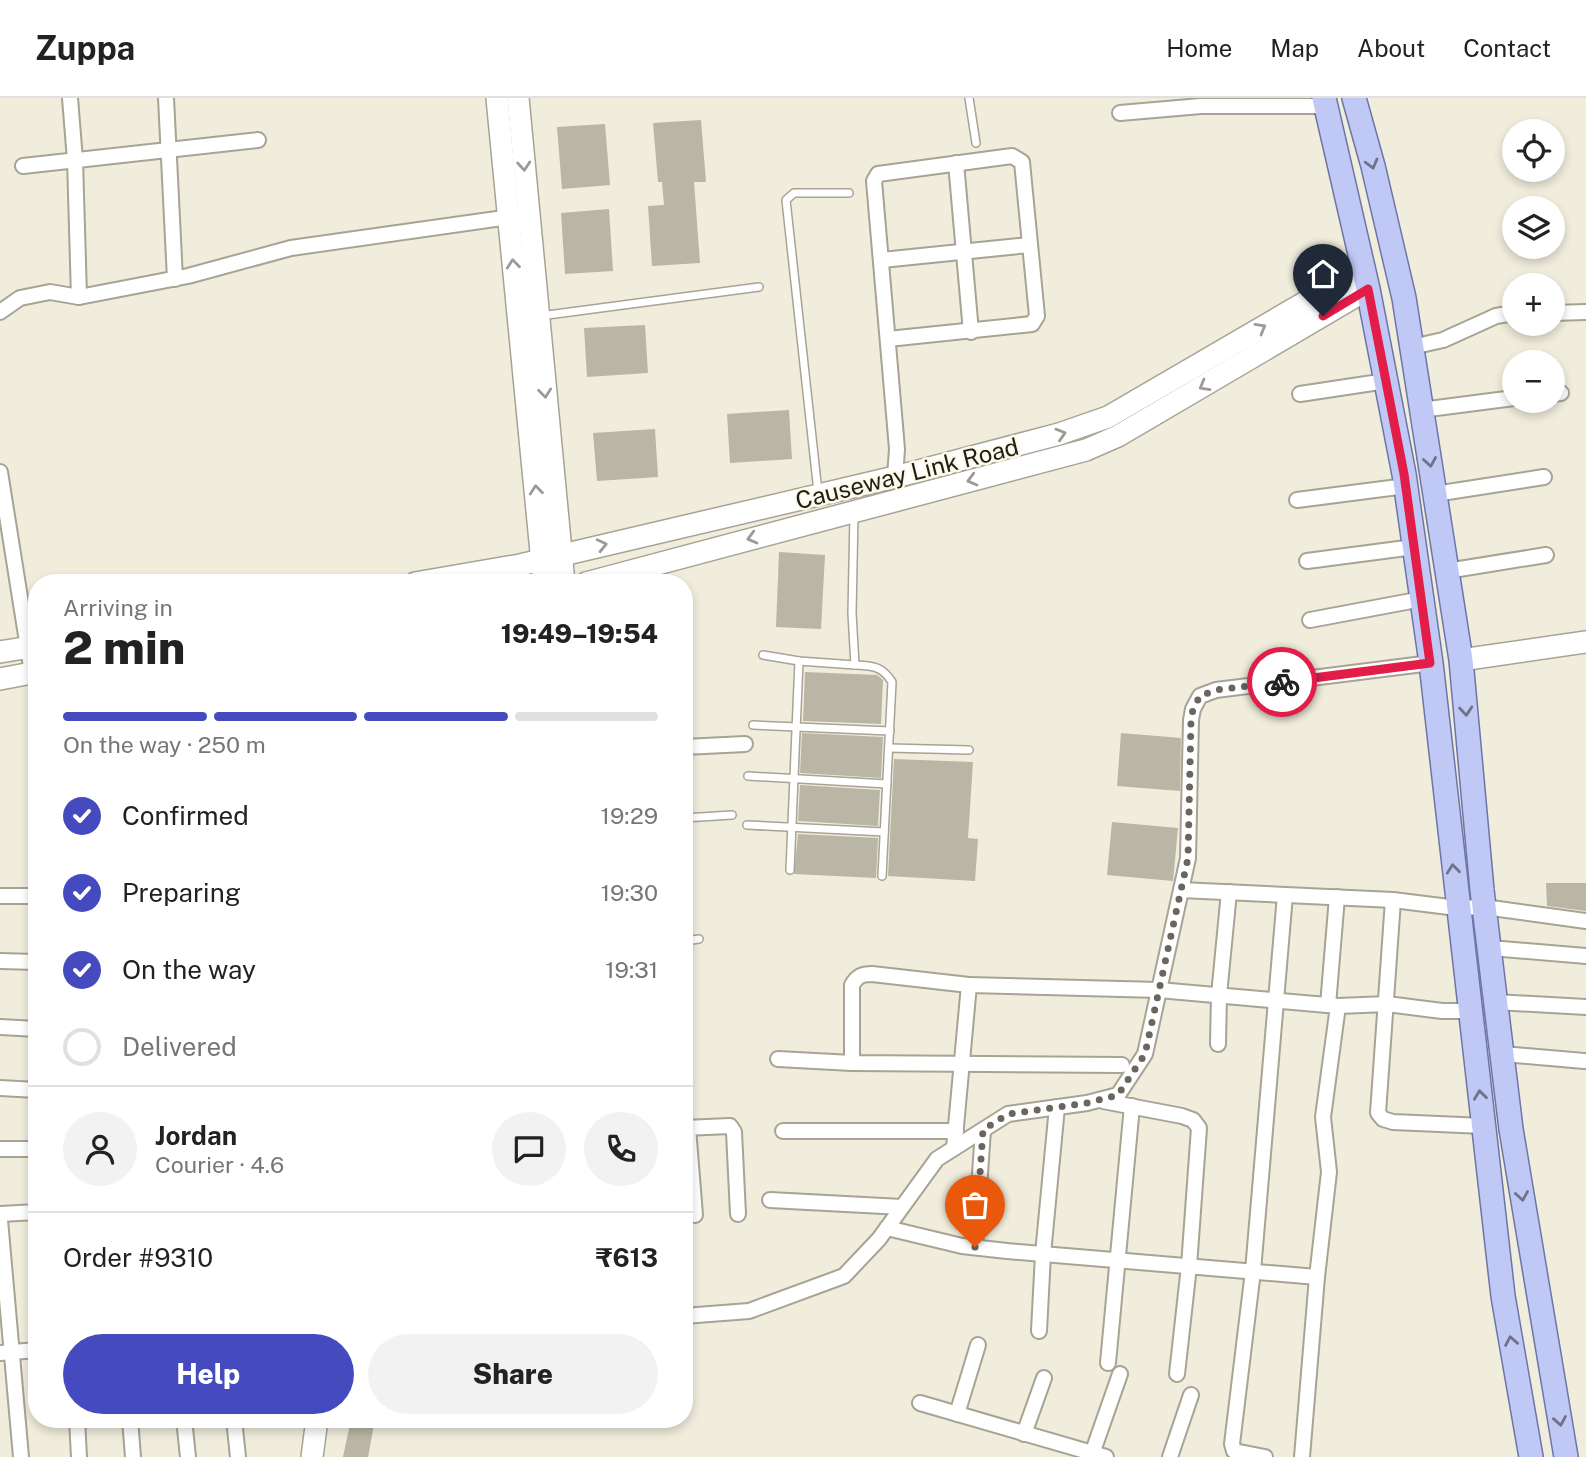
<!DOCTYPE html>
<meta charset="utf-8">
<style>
body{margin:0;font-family:"Public Sans",sans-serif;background:#f2f2f2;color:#222;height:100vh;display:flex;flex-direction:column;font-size:26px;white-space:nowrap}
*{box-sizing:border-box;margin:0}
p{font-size:23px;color:#767676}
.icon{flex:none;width:38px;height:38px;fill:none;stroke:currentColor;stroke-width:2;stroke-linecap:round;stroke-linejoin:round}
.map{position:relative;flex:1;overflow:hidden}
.drawer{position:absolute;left:28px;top:476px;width:665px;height:854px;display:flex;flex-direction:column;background:#fff;border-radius:28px;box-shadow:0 4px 10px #0003}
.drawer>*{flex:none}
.buttons{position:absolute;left:1502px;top:21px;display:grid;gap:14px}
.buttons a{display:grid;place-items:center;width:63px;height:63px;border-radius:50%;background:#fff;box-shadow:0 4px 10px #0003;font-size:35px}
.pin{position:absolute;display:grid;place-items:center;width:60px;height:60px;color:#fff;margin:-72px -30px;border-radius:50% 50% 50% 0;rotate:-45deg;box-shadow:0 0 7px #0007}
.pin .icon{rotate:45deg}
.courier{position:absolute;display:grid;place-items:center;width:70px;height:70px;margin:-35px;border:5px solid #e11d48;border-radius:50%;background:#fff;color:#222;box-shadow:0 2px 9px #0007}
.headline em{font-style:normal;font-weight:800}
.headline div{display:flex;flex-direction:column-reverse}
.headline{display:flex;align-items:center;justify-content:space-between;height:119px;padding:0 35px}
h1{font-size:46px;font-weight:800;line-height:52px}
.bar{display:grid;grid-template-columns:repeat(4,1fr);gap:10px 7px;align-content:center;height:84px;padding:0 35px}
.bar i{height:9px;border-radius:5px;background:#e0e0e0}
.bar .active{background:#454abf}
.bar p{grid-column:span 4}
.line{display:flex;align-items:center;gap:18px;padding:0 35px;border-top:2px solid #e0e0e0}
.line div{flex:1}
.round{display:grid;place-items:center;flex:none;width:74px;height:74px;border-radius:37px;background:#f2f2f2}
ol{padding:0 35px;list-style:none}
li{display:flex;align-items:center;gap:21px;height:77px}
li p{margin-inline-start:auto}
li .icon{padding:7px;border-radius:50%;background:#454abf;color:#fff;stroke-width:4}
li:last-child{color:#767676}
li i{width:38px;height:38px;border:4px solid #e0e0e0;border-radius:50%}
.button{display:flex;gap:14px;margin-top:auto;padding:14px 35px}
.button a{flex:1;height:80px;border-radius:42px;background:#454abf;color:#fff;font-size:28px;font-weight:800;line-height:80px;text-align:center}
.button a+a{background:#f2f2f2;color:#222}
header{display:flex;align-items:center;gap:42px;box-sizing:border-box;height:98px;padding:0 35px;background:#fff;border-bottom:2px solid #e0e0e0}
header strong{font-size:33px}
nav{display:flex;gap:38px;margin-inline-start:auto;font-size:24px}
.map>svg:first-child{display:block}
.building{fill:#b9b6a6}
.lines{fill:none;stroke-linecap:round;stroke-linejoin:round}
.lane-casing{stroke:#a7a395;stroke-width:10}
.street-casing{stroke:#a7a395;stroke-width:18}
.secondary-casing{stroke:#a7a395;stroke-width:24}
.primary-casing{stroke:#6d75a5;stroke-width:26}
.lane{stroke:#fff;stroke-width:7}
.street{stroke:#fff;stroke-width:14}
.secondary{stroke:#fff;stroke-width:21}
.primary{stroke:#c0c8f6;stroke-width:23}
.oneway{stroke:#707388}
.oneway2{stroke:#9b9a98}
.done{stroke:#69665e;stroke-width:7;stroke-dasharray:0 12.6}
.route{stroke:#e11d48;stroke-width:9}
.labels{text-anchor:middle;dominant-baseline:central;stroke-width:5;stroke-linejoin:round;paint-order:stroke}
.street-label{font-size:24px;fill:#201e19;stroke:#fefaea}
</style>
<header>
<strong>Zuppa</strong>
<nav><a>Home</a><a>Map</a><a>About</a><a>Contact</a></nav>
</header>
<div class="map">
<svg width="1586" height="1359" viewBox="0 0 1586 1359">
<rect width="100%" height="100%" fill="#f1eddd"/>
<!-- building -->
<g class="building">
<polygon points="701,22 706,84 694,84 700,165 652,168 648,108 664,107 662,84 658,84 653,25"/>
<polygon points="605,26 610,87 562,91 557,29"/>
<polygon points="609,111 613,173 565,176 561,115"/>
<polygon points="645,227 648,275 587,279 584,230"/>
<polygon points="789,312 792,361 730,365 727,316"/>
<polygon points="655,331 658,379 597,383 593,335"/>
<polygon points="779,454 825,457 821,531 776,529"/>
<polygon points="805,574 877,577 883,582 881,626 803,623"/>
<polygon points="802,635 883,639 881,680 800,675"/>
<polygon points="1121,635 1181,640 1180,693 1117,688"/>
<polygon points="894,661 973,664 968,740 978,741 975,783 888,778"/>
<polygon points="800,687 880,692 878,728 798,723"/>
<polygon points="1112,724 1178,730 1173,783 1107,777"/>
<polygon points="798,736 878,740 876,780 794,776"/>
<polygon points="1546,785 1586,785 1586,813 1547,808"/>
<polygon points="351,1321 375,1321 368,1359 343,1359"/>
</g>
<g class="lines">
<defs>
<g id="lane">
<polyline points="969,0 976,45"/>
<polyline points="540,218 759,189"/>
<polyline points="818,394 786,102 794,95 849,95"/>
<path d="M854,417L852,515L855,567C873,568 882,568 892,584L882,778"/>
<polyline points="763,557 799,563 855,567"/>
<polyline points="753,627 890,633"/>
<polyline points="889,650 969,652"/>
<polyline points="748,678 887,686"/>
<polyline points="684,720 732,717"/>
<polyline points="747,727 884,734"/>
<polyline points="790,772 799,563"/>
<polyline points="684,843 699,841"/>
</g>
<g id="street">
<polyline points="70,0 75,62 79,199"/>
<polyline points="166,0 175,181"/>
<polyline points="1120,15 1201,8 1326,8"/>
<polyline points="956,65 971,234"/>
<polyline points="23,68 258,42"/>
<polyline points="882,162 1029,147"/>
<polyline points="0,214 20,200 50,194 79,199 188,178 291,150 517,118"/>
<polyline points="1552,215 1586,214"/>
<polyline points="888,241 1032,226 1037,218 1022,64 1012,58 878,76 874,83 897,351 895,379"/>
<polyline points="1412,249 1443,242 1496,218 1514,215"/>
<polyline points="1300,296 1386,283"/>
<polyline points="1552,296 1561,295"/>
<polyline points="1421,312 1514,300"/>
<polyline points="0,374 32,575"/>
<polyline points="1435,396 1544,379"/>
<polyline points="1297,402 1406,388"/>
<polyline points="1307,463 1414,449"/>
<polyline points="1447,473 1546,457"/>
<polyline points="1310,522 1422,501"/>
<polyline points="684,649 745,646"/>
<polyline points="1181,792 1393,802 1457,810 1484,809 1586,823"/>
<polyline points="0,798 37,798"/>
<polyline points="1393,802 1378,1015 1383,1021 1393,1024 1484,1028"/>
<polyline points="1490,850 1586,858"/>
<polyline points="0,863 37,864"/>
<polyline points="1496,904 1586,909"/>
<polyline points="1328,907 1337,799"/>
<polyline points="0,929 37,931"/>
<polyline points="1218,946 1219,897 1229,794"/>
<polyline points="1503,956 1584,963"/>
<polyline points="778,961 852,965 1122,967"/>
<path d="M852,965V887C857,878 862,876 872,876L969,887"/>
<polyline points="0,990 37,992"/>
<polyline points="1103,1003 1182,1018 1193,1022 1199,1030 1189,1168 1177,1276"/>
<polyline points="684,1030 730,1028 734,1034 738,1116"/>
<polyline points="688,1030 695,1117"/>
<polyline points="783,1033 956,1033"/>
<polyline points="954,1050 969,887 1159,892 1338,908 1387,906 1442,913 1470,913"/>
<polyline points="0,1051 37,1051"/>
<polyline points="770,1102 902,1109"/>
<polyline points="0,1116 37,1114"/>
<polyline points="0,1122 21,1359"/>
<polyline points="887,1130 962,1148 1007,1153 1317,1179"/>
<polyline points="975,1149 983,1032"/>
<polyline points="684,1218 749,1213 844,1178 879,1141 937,1061 1008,1016 1087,1005 1118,997 1145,956 1188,760 1191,622 1193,611 1200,598 1216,592 1431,565"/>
<polyline points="1039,1233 1043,1156 1057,1009"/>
<polyline points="0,1255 37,1252"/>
<polyline points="1108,1265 1132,1008"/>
<polyline points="920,1305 1106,1359"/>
<polyline points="957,1316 978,1247"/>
<polyline points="77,1321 79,1359"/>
<polyline points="130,1321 133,1359"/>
<polyline points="184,1321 188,1359"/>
<polyline points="234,1321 238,1359"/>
<polyline points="1024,1336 1044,1280"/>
<polyline points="1092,1356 1120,1276"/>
<polyline points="1170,1359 1191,1297"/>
<polyline points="1265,1359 1234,1353 1232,1346 1253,1173 1285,797"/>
<polyline points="1302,1359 1317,1179 1329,1074 1323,1019 1338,908"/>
</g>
<g id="secondary">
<polyline points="497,0 544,485"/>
<polyline points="518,0 564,485"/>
<polyline points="415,485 520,467 895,379 1059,336 1108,319 1364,170"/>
<polyline points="586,485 1086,352 1118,338 1368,191"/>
<polyline points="0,554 37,548"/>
<polyline points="1461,562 1586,544"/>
<polyline points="0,581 37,574"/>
<polyline points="312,1359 317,1321"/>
</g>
<g id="primary">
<polyline points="1324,0 1368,191 1404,376 1431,565 1503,1198 1531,1359"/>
<polyline points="1354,0 1373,68 1404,200 1461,562 1482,792 1511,1031 1566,1359"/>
</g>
</defs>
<!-- lane casing -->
<use href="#lane" class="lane-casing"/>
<!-- street casing -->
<use href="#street" class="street-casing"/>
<!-- secondary casing -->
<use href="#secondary" class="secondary-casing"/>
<!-- primary casing -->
<use href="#primary" class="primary-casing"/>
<!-- lane -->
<use href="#lane" class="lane"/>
<!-- street -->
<use href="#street" class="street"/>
<!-- secondary -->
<use href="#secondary" class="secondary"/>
<!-- primary -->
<use href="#primary" class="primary"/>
</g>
<!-- one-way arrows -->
<defs><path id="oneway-chevron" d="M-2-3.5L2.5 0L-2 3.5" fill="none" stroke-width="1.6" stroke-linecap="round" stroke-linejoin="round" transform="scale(1.75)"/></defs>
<g class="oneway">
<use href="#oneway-chevron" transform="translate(1372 66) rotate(75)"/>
<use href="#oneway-chevron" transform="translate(1430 364) rotate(81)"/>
<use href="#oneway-chevron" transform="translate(1466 613) rotate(85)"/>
<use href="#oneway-chevron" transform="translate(1453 771) rotate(-96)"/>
<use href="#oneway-chevron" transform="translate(1480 997) rotate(-97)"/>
<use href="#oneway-chevron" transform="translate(1522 1098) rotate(81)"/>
<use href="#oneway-chevron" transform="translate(1511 1243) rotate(-100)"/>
<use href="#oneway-chevron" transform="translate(1560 1323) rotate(80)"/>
</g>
<g class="oneway2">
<use href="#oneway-chevron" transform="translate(524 68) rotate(85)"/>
<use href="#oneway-chevron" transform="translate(513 166) rotate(-96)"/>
<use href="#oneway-chevron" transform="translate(1261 230) rotate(-30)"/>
<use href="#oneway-chevron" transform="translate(1204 288) rotate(150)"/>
<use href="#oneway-chevron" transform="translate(545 295) rotate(84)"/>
<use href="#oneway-chevron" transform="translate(1061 336) rotate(-17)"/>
<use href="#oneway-chevron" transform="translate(972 382) rotate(165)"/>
<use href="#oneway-chevron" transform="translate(536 392) rotate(-96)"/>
<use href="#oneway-chevron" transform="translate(752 440) rotate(165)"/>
<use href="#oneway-chevron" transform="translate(602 447) rotate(-13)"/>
</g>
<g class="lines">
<!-- done -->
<polyline class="done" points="975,1149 983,1032 1008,1016 1087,1005 1118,997 1145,956 1188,760 1191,622 1193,611 1200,598 1216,592 1282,584"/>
<!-- route -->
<polyline class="route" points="1282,584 1430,565 1404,376 1368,191 1323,218"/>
</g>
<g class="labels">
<!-- street labels -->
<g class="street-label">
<text transform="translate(907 375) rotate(-14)">Causeway Link Road</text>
</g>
</g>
</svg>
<div class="buttons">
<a><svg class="icon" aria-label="locate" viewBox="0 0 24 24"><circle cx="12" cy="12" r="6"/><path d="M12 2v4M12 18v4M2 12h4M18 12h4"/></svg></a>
<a><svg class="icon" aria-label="layers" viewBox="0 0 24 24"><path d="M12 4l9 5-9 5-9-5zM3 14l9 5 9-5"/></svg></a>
<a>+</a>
<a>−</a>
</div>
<div class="pin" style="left:975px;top:1149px;background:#ea580c"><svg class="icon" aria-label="bag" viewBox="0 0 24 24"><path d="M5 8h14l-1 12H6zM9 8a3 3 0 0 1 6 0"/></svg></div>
<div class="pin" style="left:1323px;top:218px;background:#1f2937"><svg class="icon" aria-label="home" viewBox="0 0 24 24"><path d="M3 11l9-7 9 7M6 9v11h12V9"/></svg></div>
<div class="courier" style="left:1282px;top:584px"><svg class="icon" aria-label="bike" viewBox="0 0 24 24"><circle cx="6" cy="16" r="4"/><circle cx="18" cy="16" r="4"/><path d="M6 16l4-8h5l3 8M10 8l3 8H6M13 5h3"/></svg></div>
<section class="drawer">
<div class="headline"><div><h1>2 min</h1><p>Arriving in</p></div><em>19:49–19:54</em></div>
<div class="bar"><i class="active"></i><i class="active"></i><i class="active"></i><i></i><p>On the way · 250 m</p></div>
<ol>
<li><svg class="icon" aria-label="check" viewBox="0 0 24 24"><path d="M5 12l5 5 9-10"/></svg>Confirmed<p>19:29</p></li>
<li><svg class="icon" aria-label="check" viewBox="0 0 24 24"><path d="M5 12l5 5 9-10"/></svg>Preparing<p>19:30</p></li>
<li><svg class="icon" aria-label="check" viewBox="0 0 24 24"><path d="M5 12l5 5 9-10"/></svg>On the way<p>19:31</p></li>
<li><i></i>Delivered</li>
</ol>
<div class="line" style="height:126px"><a class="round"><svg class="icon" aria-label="person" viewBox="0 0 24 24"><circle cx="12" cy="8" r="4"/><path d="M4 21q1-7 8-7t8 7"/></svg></a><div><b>Jordan</b><p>Courier · 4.6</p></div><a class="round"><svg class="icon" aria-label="chat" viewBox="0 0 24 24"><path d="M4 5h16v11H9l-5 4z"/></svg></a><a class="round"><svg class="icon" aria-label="phone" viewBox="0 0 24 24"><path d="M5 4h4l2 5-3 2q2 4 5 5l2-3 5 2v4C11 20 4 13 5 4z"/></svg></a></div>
<div class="line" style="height:91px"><div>Order #9310</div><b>₹613</b></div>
<div class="button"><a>Help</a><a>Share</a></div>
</section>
</div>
